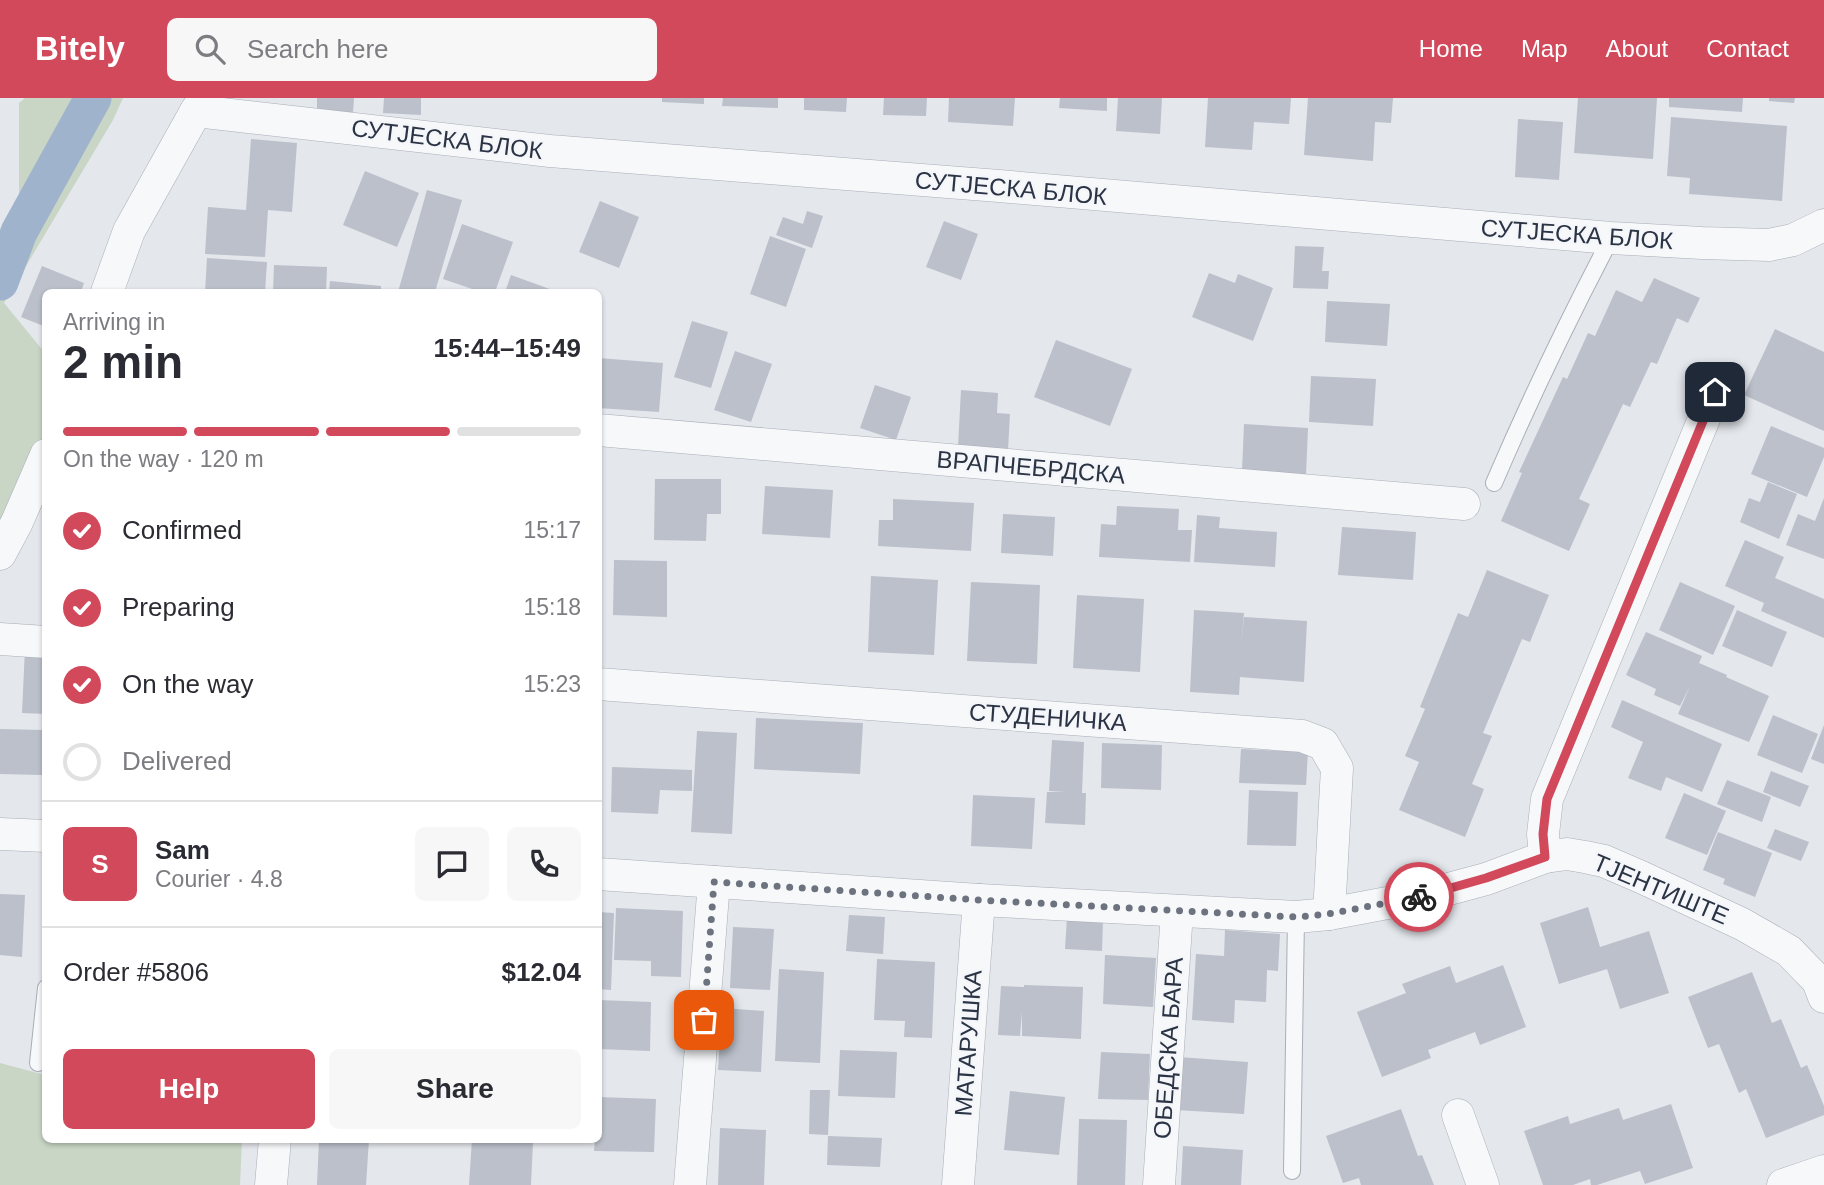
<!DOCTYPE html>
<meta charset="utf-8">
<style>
body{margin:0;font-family:Arial,sans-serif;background:#f7f7f7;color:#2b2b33;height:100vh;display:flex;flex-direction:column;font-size:26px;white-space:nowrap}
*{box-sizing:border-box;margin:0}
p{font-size:23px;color:#7c7c81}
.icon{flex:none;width:38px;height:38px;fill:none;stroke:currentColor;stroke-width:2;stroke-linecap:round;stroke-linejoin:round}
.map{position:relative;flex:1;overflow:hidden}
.side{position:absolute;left:42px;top:191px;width:560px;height:854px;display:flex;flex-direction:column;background:#fff;border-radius:10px;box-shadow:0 2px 5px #0004}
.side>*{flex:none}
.pin{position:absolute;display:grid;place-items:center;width:60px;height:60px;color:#fff;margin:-30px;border-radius:14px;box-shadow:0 4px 10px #0006}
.courier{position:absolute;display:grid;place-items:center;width:70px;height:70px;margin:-35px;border:5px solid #d1495b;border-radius:50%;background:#fff;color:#222;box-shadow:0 2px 9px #0007}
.headline em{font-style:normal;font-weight:700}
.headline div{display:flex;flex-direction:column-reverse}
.headline{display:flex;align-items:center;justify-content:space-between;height:119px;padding:0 21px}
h1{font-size:46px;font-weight:700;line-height:52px}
.bar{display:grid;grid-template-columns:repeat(4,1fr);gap:10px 7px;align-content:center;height:84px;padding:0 21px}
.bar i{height:9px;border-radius:5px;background:#e1e1e2}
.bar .on{background:#d1495b}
.bar p{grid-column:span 4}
.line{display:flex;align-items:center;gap:18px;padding:0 21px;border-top:2px solid #e1e1e2}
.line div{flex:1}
.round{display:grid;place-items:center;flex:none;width:74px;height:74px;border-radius:10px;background:#f7f7f7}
ol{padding:0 21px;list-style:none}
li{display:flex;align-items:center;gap:21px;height:77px}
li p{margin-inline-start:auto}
li .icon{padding:7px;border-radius:50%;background:#d1495b;color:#fff;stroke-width:4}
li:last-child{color:#7c7c81}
li i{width:38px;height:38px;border:4px solid #e1e1e2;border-radius:50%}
.button{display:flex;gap:14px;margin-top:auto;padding:14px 21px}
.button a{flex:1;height:80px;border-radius:10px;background:#d1495b;color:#fff;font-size:28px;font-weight:700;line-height:80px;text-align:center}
.button a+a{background:#f7f7f7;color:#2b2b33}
header{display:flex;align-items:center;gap:42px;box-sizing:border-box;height:98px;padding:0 35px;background:#d1495b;color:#fff}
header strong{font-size:33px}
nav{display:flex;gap:38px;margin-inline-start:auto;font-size:24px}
.search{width:490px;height:63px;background:#f7f7f7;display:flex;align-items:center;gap:18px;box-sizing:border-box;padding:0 24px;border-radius:10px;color:#7c7c81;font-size:26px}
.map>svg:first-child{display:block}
.green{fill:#c9d6c5}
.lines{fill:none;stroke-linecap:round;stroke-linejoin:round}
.canal{stroke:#9fb4cc;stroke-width:37}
.building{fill:#bbc0ca}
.lane-casing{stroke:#a9aeb7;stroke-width:18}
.street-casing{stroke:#a9aeb7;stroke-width:33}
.lane{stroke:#f7f8fa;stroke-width:16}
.street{stroke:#f7f8fa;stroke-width:32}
.done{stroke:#6c737f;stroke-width:7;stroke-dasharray:0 12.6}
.route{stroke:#d1495b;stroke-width:9}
.labels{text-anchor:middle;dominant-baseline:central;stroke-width:5;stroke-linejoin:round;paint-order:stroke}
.street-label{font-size:24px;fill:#2b3445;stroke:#f4f6f9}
</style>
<header>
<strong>Bitely</strong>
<div class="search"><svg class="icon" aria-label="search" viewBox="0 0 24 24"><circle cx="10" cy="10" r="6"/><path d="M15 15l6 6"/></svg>Search here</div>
<nav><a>Home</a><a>Map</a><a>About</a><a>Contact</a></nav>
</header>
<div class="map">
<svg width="1824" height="1087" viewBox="0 0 1824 1087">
<rect width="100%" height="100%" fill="#e4e7ec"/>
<!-- green -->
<g class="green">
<polygon points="25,0 123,0 113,22 4,205 45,255 46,357 32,392 0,421 0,145 19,134 19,5"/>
<polygon points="0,965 45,977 46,1041 242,1041 240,1087 0,1087"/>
</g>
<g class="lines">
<!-- canal -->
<polyline class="canal" points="0,184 19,134 93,0"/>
</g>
<!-- building -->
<g class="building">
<polygon points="317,0 354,0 353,15 317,14"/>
<polygon points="384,0 421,0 421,17 383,15"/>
<polygon points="662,0 704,0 704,6 662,4"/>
<polygon points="723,0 778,0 778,10 722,8"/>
<polygon points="804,0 847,0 846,14 804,12"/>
<polygon points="884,0 927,0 926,18 883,17"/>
<polygon points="949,0 1015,0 1013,28 948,24"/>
<polygon points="1060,0 1107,0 1107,13 1059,10"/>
<polygon points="1118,0 1162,0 1160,36 1116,33"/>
<polygon points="1208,0 1291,0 1289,26 1254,24 1252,52 1205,49"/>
<polygon points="1308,0 1393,0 1391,25 1375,24 1373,63 1304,57"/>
<polygon points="1578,0 1657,0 1653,61 1574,55"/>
<polygon points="1669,0 1743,0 1742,14 1669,9"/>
<polygon points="1769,0 1795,0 1794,5 1769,3"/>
<polygon points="1671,19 1787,28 1782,103 1689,96 1690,80 1667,78"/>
<polygon points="1518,21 1563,24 1559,82 1515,79"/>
<polygon points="251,41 297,45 292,114 268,112 265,159 205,156 208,109 246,112"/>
<polygon points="365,73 419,95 397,149 343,127"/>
<polygon points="427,92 462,102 435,194 398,194"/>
<polygon points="600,103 639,119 619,170 579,154"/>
<polygon points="807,113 823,118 812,150 776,137 783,119 803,126"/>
<polygon points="944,123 978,136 961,182 926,169"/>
<polygon points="462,126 513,144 495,194 481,194 443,181"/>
<polygon points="770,138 806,151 786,209 750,196"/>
<polygon points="1295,148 1324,149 1322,173 1329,173 1328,191 1293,190"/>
<polygon points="207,160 267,164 265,194 205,194"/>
<polygon points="274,167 327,169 326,194 273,194"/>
<polygon points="42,168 84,185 81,194 46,194 46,229 21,219"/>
<polygon points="1209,175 1235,185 1238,176 1273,190 1253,243 1192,219"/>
<polygon points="511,177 558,194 505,194"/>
<polygon points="1654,180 1700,200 1688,225 1677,220 1657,266 1651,264 1630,309 1623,306 1579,401 1590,406 1569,453 1501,423 1522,375 1519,374 1563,279 1567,281 1588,235 1595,238 1616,192 1642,204"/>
<polygon points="330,183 381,188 381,194 329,194"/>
<polygon points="1327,203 1390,206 1387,248 1325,244"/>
<polygon points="692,223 728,234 711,290 674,279"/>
<polygon points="1775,231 1824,254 1824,333 1744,297"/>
<polygon points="1056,242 1132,271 1110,328 1034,299"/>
<polygon points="735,253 772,266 751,324 714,312"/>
<polygon points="598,260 663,265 659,314 598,310"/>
<polygon points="1311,278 1376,281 1373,328 1309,324"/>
<polygon points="875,287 911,299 896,342 860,330"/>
<polygon points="961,292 998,295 997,315 1010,316 1008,352 958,349"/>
<polygon points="1244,326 1308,330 1306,377 1242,373"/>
<polygon points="1771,328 1824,350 1824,359 1807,399 1751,376"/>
<polygon points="655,381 721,381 721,416 707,416 706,443 654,442"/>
<polygon points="1768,384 1797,396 1779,441 1740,424 1749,400 1760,404"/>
<polygon points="765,388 833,392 830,440 762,436"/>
<polygon points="1824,400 1824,461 1786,447 1798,416 1815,423"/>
<polygon points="893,401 974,405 971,453 878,448 879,422 893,422"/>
<polygon points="1117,408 1179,411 1178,432 1192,432 1190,464 1099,459 1101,426 1116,427"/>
<polygon points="1003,416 1055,419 1053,458 1001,455"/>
<polygon points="1197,417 1220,419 1219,430 1277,434 1275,469 1194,464"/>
<polygon points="1342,429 1416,434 1413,482 1338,477"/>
<polygon points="1745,442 1784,459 1775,480 1824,501 1824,540 1761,513 1764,505 1725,488"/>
<polygon points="614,462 667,463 667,519 613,517"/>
<polygon points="1487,472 1549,497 1530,544 1522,541 1483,635 1492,638 1472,686 1484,691 1465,739 1399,712 1419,664 1405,658 1425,611 1420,609 1458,515 1468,519"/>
<polygon points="871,478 938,482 934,557 868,554"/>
<polygon points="971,484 1040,487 1037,566 967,563"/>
<polygon points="1680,484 1735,508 1713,557 1659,532"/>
<polygon points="1077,497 1144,501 1140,574 1073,570"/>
<polygon points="1194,512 1244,515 1241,549 1244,519 1307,523 1304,584 1240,579 1239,597 1190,594"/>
<polygon points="1737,512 1787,534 1772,569 1722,548"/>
<polygon points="1646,534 1702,558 1699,565 1727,577 1726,579 1769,598 1749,644 1678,616 1690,588 1680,608 1654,597 1656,591 1626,577"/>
<polygon points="25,550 46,551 46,616 22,615"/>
<polygon points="1622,602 1722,646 1702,694 1666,679 1661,693 1628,680 1643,644 1611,629"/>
<polygon points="1773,617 1818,636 1802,675 1757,657"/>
<polygon points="756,620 863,625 860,676 754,671"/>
<polygon points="1824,627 1824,666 1811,661"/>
<polygon points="0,631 44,632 42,677 0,676"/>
<polygon points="697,633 737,635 732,736 691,734"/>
<polygon points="1052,642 1084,644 1082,695 1086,695 1085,727 1045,725 1047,694 1065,694 1049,693"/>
<polygon points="1102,645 1162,647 1161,692 1101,690"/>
<polygon points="1241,651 1308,654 1306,687 1239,685"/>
<polygon points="612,669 692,672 692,693 660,692 658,716 611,714"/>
<polygon points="1771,673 1809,688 1800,709 1763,694"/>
<polygon points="1727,682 1771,699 1762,724 1717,706"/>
<polygon points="1249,692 1298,694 1296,748 1247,747"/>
<polygon points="1684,695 1726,713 1707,757 1665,740"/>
<polygon points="973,697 1035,700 1032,751 971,748"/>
<polygon points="1775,731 1809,744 1801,763 1767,750"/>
<polygon points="1718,734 1772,755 1755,799 1723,786 1725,781 1703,772"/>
<polygon points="0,796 25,797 22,859 0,857"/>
<polygon points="1588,809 1600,849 1649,833 1669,895 1620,911 1607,871 1559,886 1540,825"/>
<polygon points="616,810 683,813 681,879 651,878 651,863 614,862"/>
<polygon points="598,814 614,815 611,892 598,891"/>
<polygon points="849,817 885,819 883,856 846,853"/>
<polygon points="1067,820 1103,821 1102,853 1065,851"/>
<polygon points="733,829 774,831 770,892 730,890"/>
<polygon points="1225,832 1280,836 1278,873 1267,872 1266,904 1235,902 1234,925 1192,922 1196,856 1224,858"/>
<polygon points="1105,857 1156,860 1153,909 1103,906"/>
<polygon points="877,861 935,864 932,940 904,939 905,923 874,922"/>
<polygon points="1503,867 1526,929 1480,947 1475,934 1428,952 1431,960 1382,979 1357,914 1406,895 1402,886 1450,868 1456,885"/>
<polygon points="779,871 824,874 820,965 775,963"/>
<polygon points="1752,874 1772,925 1781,921 1801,970 1807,967 1824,1008 1824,1017 1766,1040 1746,991 1739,995 1719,946 1708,950 1688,899"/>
<polygon points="1024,887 1083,889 1081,941 1022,938 1022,914 1020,938 998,937 1001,888 1024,889"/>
<polygon points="598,902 651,904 650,953 598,951"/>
<polygon points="722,910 764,913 761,974 718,972"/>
<polygon points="840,952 897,954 895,1000 838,998"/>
<polygon points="1101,954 1150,956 1148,1002 1098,1001"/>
<polygon points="1179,959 1248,964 1244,1016 1176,1012"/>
<polygon points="810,992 830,992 828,1037 809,1036"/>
<polygon points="1010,993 1065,999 1059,1057 1004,1052"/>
<polygon points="598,999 656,1001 654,1054 594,1053 595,1041 598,1041"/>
<polygon points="1671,1006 1693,1070 1645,1086 1640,1073 1597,1087 1591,1087 1590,1081 1573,1087 1543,1087 1524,1033 1568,1018 1570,1026 1619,1010 1623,1022"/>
<polygon points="1401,1011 1418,1058 1422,1057 1434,1087 1361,1087 1359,1080 1343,1085 1326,1038"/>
<polygon points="1079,1021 1127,1022 1125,1087 1077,1087"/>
<polygon points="720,1030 766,1032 764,1087 718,1087"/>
<polygon points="828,1038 882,1040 880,1069 827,1067"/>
<polygon points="319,1041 369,1041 366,1087 317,1087"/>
<polygon points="472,1041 533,1044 531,1087 469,1087"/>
<polygon points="1183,1048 1243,1052 1241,1087 1181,1087"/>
</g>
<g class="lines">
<defs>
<g id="lane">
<path d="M1494,385C1530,301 1569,220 1611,140"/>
<polyline points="38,965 46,890"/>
<polyline points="1292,1073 1296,819"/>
</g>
<g id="street">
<polyline points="196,13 550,53 999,88 1611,140 1702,145 1769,147 1793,142 1824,127"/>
<polyline points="107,194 129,133 196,13 205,0"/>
<polyline points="598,332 1464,406"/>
<polyline points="0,456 17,424 46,357"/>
<polyline points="0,541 46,544"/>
<polyline points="598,586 1302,638 1323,646 1337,670 1329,816"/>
<polyline points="0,736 46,738"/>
<polyline points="1545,759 1543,736 1547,701 1715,294"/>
<polyline points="598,776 979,802 1296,819 1329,816 1419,799 1486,781 1545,759 1567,756 1585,759 1604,763 1641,779 1742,826 1789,853 1818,883 1824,899"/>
<polyline points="1458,1017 1483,1087"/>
<polyline points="271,1087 275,1041"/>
<polyline points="690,1087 714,784"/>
<polyline points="958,1087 979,802"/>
<polyline points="1159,1087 1177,813"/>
<polyline points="1783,1087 1824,1073"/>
</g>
</defs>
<!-- lane casing -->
<use href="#lane" class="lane-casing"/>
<!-- street casing -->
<use href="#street" class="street-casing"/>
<!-- lane -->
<use href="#lane" class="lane"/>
<!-- street -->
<use href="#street" class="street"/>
</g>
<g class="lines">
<!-- done -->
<polyline class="done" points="704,922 714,784 979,802 1296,819 1328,816 1419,799"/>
<!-- route -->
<polyline class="route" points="1419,799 1486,780 1545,759 1543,736 1547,701 1715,294"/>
</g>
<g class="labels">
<!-- street labels -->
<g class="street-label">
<text transform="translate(447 41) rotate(7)">СУТЈЕСКА БЛОК</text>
<text transform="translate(1011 90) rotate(5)">СУТЈЕСКА БЛОК</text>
<text transform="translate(1577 136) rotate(4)">СУТЈЕСКА БЛОК</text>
<text transform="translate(1031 369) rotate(5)">ВРАПЧЕБРДСКА</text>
<text transform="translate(1048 619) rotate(4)">СТУДЕНИЧКА</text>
<text transform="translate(1661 791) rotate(23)">ТЈЕНТИШТЕ</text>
<text transform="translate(968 945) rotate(-86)">МАТАРУШКА</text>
<text transform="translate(1168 950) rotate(-86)">ОБЕДСКА БАРА</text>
</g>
</g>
</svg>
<div class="pin" style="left:704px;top:922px;background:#ea580c"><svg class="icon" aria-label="bag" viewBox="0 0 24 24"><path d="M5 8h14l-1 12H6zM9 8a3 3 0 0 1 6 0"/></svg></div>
<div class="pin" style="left:1715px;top:294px;background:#1f2937"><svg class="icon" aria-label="home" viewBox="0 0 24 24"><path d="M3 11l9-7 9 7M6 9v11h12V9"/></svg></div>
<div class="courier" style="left:1419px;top:799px"><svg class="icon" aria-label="bike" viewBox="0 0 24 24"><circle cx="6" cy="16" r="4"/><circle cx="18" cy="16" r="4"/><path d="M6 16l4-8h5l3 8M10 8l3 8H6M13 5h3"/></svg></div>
<section class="side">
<div class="headline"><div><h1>2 min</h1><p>Arriving in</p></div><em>15:44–15:49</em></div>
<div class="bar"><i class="on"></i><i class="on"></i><i class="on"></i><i></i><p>On the way · 120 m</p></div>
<ol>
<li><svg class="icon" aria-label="check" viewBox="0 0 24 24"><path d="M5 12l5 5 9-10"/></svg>Confirmed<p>15:17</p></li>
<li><svg class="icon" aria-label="check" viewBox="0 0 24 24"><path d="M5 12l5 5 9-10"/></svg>Preparing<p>15:18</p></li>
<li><svg class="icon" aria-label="check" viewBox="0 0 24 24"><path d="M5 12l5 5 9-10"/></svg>On the way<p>15:23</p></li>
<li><i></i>Delivered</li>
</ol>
<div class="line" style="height:126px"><b class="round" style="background:#d1495b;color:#fff">S</b><div><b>Sam</b><p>Courier · 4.8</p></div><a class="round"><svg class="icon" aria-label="chat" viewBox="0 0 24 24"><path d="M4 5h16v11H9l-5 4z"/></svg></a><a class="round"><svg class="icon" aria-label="phone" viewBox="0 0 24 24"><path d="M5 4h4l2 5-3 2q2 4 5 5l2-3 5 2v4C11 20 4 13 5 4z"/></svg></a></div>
<div class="line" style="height:91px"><div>Order #5806</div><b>$12.04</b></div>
<div class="button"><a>Help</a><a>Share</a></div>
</section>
</div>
